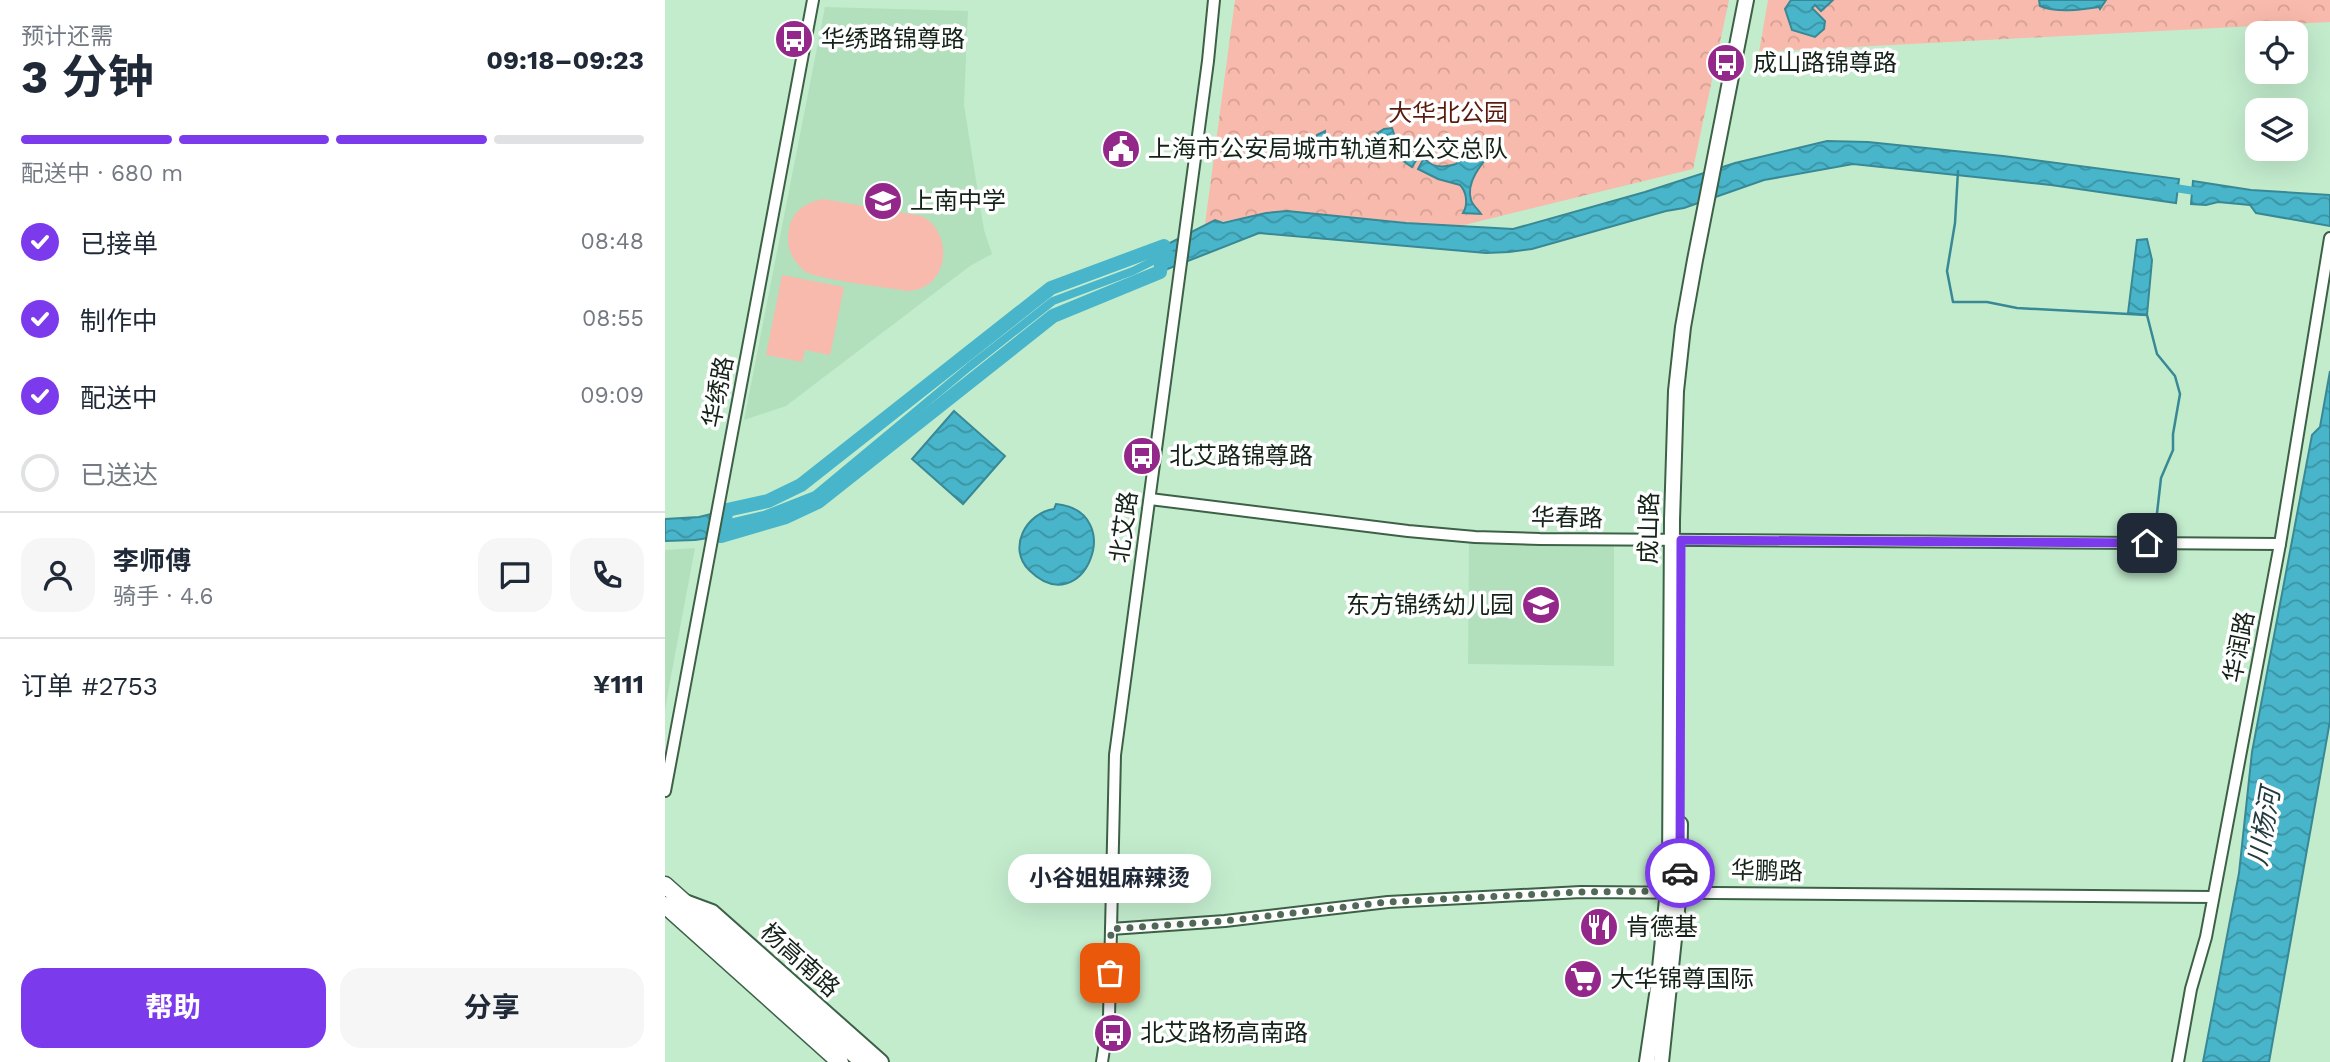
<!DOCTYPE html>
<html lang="zh">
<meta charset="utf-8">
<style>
body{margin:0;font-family:"Work Sans","Noto Sans SC",sans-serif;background:#f6f6f7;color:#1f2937;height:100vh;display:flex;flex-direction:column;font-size:26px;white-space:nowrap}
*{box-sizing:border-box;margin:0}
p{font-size:23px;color:#747a83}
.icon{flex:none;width:38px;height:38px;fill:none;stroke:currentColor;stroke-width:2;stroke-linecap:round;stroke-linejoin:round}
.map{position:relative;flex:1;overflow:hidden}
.panel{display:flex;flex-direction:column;background:#fff;width:665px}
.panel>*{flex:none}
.buttons{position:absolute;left:1580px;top:21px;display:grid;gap:14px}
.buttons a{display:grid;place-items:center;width:63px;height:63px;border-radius:14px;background:#fff;box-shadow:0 7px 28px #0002;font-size:35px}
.pin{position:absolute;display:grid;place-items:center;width:60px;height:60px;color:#fff;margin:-30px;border-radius:14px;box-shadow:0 4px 10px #0006}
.courier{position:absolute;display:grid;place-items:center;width:70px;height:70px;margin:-35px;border:5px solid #7c3aed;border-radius:50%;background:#fff;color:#222;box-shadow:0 2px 9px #0007}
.bubble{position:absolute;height:49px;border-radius:21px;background:#fff;box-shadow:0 7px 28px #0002;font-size:23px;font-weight:700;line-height:49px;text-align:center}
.headline em{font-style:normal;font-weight:700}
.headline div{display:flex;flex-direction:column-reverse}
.headline{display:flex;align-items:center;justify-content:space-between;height:119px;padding:0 21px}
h1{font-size:46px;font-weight:700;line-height:52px}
.bar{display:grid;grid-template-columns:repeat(4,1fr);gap:10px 7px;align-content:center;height:84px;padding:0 21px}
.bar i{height:9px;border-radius:5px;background:#e0e1e3}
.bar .active{background:#7c3aed}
.bar p{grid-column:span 4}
.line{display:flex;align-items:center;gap:18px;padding:0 21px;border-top:2px solid #e0e1e3}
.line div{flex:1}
.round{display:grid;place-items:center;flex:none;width:74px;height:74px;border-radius:21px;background:#f6f6f7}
ol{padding:0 21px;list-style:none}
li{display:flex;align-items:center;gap:21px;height:77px}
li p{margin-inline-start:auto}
li .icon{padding:7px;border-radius:50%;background:#7c3aed;color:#fff;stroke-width:4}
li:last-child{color:#747a83}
li i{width:38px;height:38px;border:4px solid #e0e1e3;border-radius:50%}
.cta{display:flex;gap:14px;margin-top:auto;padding:14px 21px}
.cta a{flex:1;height:80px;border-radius:21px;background:#7c3aed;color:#fff;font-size:28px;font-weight:700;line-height:80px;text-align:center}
.cta a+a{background:#f6f6f7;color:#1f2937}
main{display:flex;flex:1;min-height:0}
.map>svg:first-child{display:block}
.built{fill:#b2e0bd}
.park{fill:url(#park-crowns)}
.pitch{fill:#f8baac}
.water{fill:url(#water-waves);stroke:#388995;stroke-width:2}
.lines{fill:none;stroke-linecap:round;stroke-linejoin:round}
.stream{stroke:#388995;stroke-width:2.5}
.canal{stroke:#48b5ca;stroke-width:8}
.river{stroke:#48b5ca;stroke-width:14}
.minor-casing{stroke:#3d6147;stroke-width:14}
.major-casing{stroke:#3d6147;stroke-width:18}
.highway-casing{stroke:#3d6147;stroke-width:19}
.minor{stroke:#fff;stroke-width:10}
.major{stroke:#fff;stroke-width:14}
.highway{stroke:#fff;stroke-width:16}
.done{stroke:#516957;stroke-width:7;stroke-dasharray:0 12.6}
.route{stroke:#7c3aed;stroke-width:9}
.labels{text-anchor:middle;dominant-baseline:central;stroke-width:7;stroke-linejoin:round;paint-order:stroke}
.poi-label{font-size:24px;fill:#142318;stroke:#fff;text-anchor:start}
.park-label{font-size:24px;fill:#591a0f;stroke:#fff}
.street-label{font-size:24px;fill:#142318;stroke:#fff}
.water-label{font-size:26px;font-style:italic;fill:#223b40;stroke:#fff}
</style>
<main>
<section class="panel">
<div class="headline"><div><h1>3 分钟</h1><p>预计还需</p></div><em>09:18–09:23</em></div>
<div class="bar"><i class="active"></i><i class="active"></i><i class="active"></i><i></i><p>配送中 · 680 m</p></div>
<ol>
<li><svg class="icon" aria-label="check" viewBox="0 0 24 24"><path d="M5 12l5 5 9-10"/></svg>已接单<p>08:48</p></li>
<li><svg class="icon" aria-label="check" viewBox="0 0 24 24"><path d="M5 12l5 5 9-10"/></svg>制作中<p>08:55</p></li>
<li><svg class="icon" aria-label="check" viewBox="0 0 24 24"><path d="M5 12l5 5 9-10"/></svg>配送中<p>09:09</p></li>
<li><i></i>已送达</li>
</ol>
<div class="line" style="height:126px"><a class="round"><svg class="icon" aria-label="person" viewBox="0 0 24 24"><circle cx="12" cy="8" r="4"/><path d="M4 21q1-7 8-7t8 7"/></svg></a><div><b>李师傅</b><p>骑手 · 4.6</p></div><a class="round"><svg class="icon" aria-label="chat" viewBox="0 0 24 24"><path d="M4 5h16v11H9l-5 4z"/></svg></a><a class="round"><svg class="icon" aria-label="phone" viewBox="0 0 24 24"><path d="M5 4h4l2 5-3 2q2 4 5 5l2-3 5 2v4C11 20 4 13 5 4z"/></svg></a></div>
<div class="line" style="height:91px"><div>订单 #2753</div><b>¥111</b></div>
<div class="cta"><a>帮助</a><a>分享</a></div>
</section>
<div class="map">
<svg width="1665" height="1062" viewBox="0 0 1665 1062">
<defs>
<pattern id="park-crowns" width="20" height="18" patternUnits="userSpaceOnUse" patternTransform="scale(1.75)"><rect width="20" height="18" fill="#f8baac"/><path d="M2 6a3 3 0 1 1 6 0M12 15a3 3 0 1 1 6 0" fill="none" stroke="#d4a093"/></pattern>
<pattern id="water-waves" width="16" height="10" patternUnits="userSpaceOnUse" patternTransform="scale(1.75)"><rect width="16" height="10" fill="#48b5ca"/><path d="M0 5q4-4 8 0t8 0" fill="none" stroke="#3b93a3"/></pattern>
</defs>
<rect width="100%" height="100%" fill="#c3eccd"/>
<!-- built -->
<g class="built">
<polygon points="160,7 303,11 299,105 319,230 327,254 305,266 121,406 79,420"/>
<polygon points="804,543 949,546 949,666 803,664"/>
<polygon points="30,548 6,676 0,711 0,550"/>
</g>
<!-- park -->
<g class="park">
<polygon points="570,0 1064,0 1028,169 791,227 622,211 540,224"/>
<polygon points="1103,0 1665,0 1665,22 1094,52"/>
</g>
<!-- pitch -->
<g class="pitch">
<path d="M158,199L257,216C290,234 284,289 243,291C225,288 151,279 141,272C127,262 120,245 124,229C127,211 141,202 158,199Z"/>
<polygon points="117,275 179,287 165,355 140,350 137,362 101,355"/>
</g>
<!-- water -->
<g class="water">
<polygon points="1126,0 1168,0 1156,11 1150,5 1147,8 1160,21 1159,29 1150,37 1127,30 1120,9"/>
<path d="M1374,0H1441L1435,9L1434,7C1415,10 1392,13 1375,6Z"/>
<path d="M727,128L732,143L746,148L753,157L747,167L731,156L721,137C686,152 694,164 654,148L649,150L652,135L660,131V141L683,152L719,129Z"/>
<polygon points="1162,141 1203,142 1338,156 1514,179 1511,203 1386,185 1188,164 1099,180 1019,208 1001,211 867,249 844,252 821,253 594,233 495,272 499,246 550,220 558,223 601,213 622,211 741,223 848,229 980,192 1070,163"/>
<path d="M799,143H809L825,149L830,148C819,161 800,181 806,200C808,206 813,209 816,214L798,213C803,205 802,192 795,185L773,179L753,169L759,158C767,168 779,168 791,164L797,154Z"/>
<polygon points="1528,181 1586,190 1665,195 1665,226 1591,213 1585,205 1553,202 1541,205 1526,204"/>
<polygon points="1482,239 1487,260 1482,315 1463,313 1472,240"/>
<polygon points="1665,371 1665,721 1604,1062 1538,1062 1574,873 1587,752 1647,435 1655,427"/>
<polygon points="289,411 340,456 298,504 247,459"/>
<path d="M391,504C464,511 418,624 364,570C342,548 361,513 389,509Z"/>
<polygon points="62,510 56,536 30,540 0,541 0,519 34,517"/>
</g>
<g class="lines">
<!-- stream -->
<polyline class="stream" points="1293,171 1290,223 1282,271 1288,302 1322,302 1352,308 1482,315 1492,354 1510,376 1515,394 1508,434 1508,450 1496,478 1491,522"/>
<!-- canal -->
<g class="canal">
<polyline points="1504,187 1536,192"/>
<polyline points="48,527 99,515 150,495 304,367 388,301 468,271 504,253"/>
</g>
<!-- river -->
<polygon class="river" points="499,246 495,272 388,316 153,502 121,517 56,536 62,510 103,501 136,485 386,288"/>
<defs>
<g id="minor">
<polyline points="485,499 743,531 810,537 875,539 1615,544"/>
<polyline points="0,791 148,0"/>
<polyline points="446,929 560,921 723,902 916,892 1548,897"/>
<polyline points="437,1062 444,1017 450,755 543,61 549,0"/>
<polyline points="1513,1062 1526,989 1541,937 1615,544 1665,238"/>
</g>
<g id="major">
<polyline points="20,902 47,912 216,1062"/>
<polyline points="982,1062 993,988 1005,870 1007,520 1011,391 1018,327 1030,260 1081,0"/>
<polyline points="996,1062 1014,891 1015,824"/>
</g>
<g id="highway">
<polyline points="0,885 198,1062"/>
<polyline points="0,905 175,1062"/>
</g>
</defs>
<!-- minor casing -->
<use href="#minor" class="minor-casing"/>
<!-- major casing -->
<use href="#major" class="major-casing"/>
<!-- highway casing -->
<use href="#highway" class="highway-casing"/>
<!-- minor -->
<use href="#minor" class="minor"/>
<!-- major -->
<use href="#major" class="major"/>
<!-- highway -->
<use href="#highway" class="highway"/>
</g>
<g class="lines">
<!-- done -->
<polyline class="done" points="445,973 446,929 560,921 723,902 916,892 1014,891 1015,873"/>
<!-- route -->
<polyline class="route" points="1015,873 1016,540 1482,543"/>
</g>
<!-- icons -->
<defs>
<symbol id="bus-disc" viewBox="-11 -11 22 22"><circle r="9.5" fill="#94288a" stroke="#fff"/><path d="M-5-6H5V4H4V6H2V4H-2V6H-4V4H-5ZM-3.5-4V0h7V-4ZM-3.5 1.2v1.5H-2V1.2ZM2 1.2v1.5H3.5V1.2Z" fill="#fff"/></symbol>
<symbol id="civic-disc" viewBox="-11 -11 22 22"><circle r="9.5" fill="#94288a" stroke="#fff"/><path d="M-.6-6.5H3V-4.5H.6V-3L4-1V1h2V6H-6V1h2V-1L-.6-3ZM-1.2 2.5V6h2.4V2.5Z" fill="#fff"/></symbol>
<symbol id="school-disc" viewBox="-11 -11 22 22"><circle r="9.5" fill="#94288a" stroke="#fff"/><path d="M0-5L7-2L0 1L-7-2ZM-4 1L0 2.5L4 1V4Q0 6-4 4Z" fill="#fff"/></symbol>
<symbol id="restaurant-disc" viewBox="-11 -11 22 22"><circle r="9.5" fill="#94288a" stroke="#fff"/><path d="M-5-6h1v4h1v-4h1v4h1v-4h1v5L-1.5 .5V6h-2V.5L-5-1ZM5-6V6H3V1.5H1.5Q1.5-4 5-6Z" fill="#fff"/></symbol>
<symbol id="supermarket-disc" viewBox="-11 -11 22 22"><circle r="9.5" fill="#94288a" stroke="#fff"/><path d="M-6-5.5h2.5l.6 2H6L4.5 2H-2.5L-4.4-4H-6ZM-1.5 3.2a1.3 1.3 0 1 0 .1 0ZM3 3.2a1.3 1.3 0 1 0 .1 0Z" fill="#fff"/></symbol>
</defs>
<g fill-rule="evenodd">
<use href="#bus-disc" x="107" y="17" width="44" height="44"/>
<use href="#bus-disc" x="1039" y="41" width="44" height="44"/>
<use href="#civic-disc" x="434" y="127" width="44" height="44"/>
<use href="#school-disc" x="196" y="179" width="44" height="44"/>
<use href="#bus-disc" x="455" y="434" width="44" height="44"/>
<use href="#school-disc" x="854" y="583" width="44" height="44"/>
<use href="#restaurant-disc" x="912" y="905" width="44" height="44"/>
<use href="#supermarket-disc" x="896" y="957" width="44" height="44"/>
<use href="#bus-disc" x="426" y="1011" width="44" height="44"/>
</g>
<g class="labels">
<!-- poi labels -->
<g class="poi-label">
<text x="156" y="39">华绣路锦尊路</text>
<text x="1088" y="63">成山路锦尊路</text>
<text x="483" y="149">上海市公安局城市轨道和公交总队</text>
<text x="245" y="201">上南中学</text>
<text x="504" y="456">北艾路锦尊路</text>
<text x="849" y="605" text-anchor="end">东方锦绣幼儿园</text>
<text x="961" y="927">肯德基</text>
<text x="945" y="979">大华锦尊国际</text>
<text x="475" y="1033">北艾路杨高南路</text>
</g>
<!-- park labels -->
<g class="park-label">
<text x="783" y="113">大华北公园</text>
</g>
<!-- street labels -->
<g class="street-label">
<text transform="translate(53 392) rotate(-79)">华绣路</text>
<text transform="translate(902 518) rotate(1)">华春路</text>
<text transform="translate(459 527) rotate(-82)">北艾路</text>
<text transform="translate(984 528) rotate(-89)">成山路</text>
<text transform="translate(1574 647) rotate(-79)">华润路</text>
<text transform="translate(1102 871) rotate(1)">华鹏路</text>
<text transform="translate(135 960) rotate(42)">杨高南路</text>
</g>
<!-- water labels -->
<g class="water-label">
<text transform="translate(1599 827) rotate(-80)">川杨河</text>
</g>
</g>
</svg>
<div class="buttons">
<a><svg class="icon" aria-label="locate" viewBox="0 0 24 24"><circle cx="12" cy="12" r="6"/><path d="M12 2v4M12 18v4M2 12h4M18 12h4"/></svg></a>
<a><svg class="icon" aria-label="layers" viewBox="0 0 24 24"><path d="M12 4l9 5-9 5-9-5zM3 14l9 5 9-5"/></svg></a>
</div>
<div class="pin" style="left:445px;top:973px;background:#ea580c"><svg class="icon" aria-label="bag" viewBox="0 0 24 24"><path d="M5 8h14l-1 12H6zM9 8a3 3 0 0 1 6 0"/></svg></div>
<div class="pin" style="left:1482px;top:543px;background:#1f2937"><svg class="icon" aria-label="home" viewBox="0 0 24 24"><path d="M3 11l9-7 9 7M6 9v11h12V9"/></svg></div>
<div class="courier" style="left:1015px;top:873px"><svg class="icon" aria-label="car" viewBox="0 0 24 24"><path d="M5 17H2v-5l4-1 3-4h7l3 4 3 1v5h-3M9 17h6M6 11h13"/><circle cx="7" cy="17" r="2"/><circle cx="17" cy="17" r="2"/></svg></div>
<div class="bubble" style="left:343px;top:854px;width:203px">小谷姐姐麻辣烫</div>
</div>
</main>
